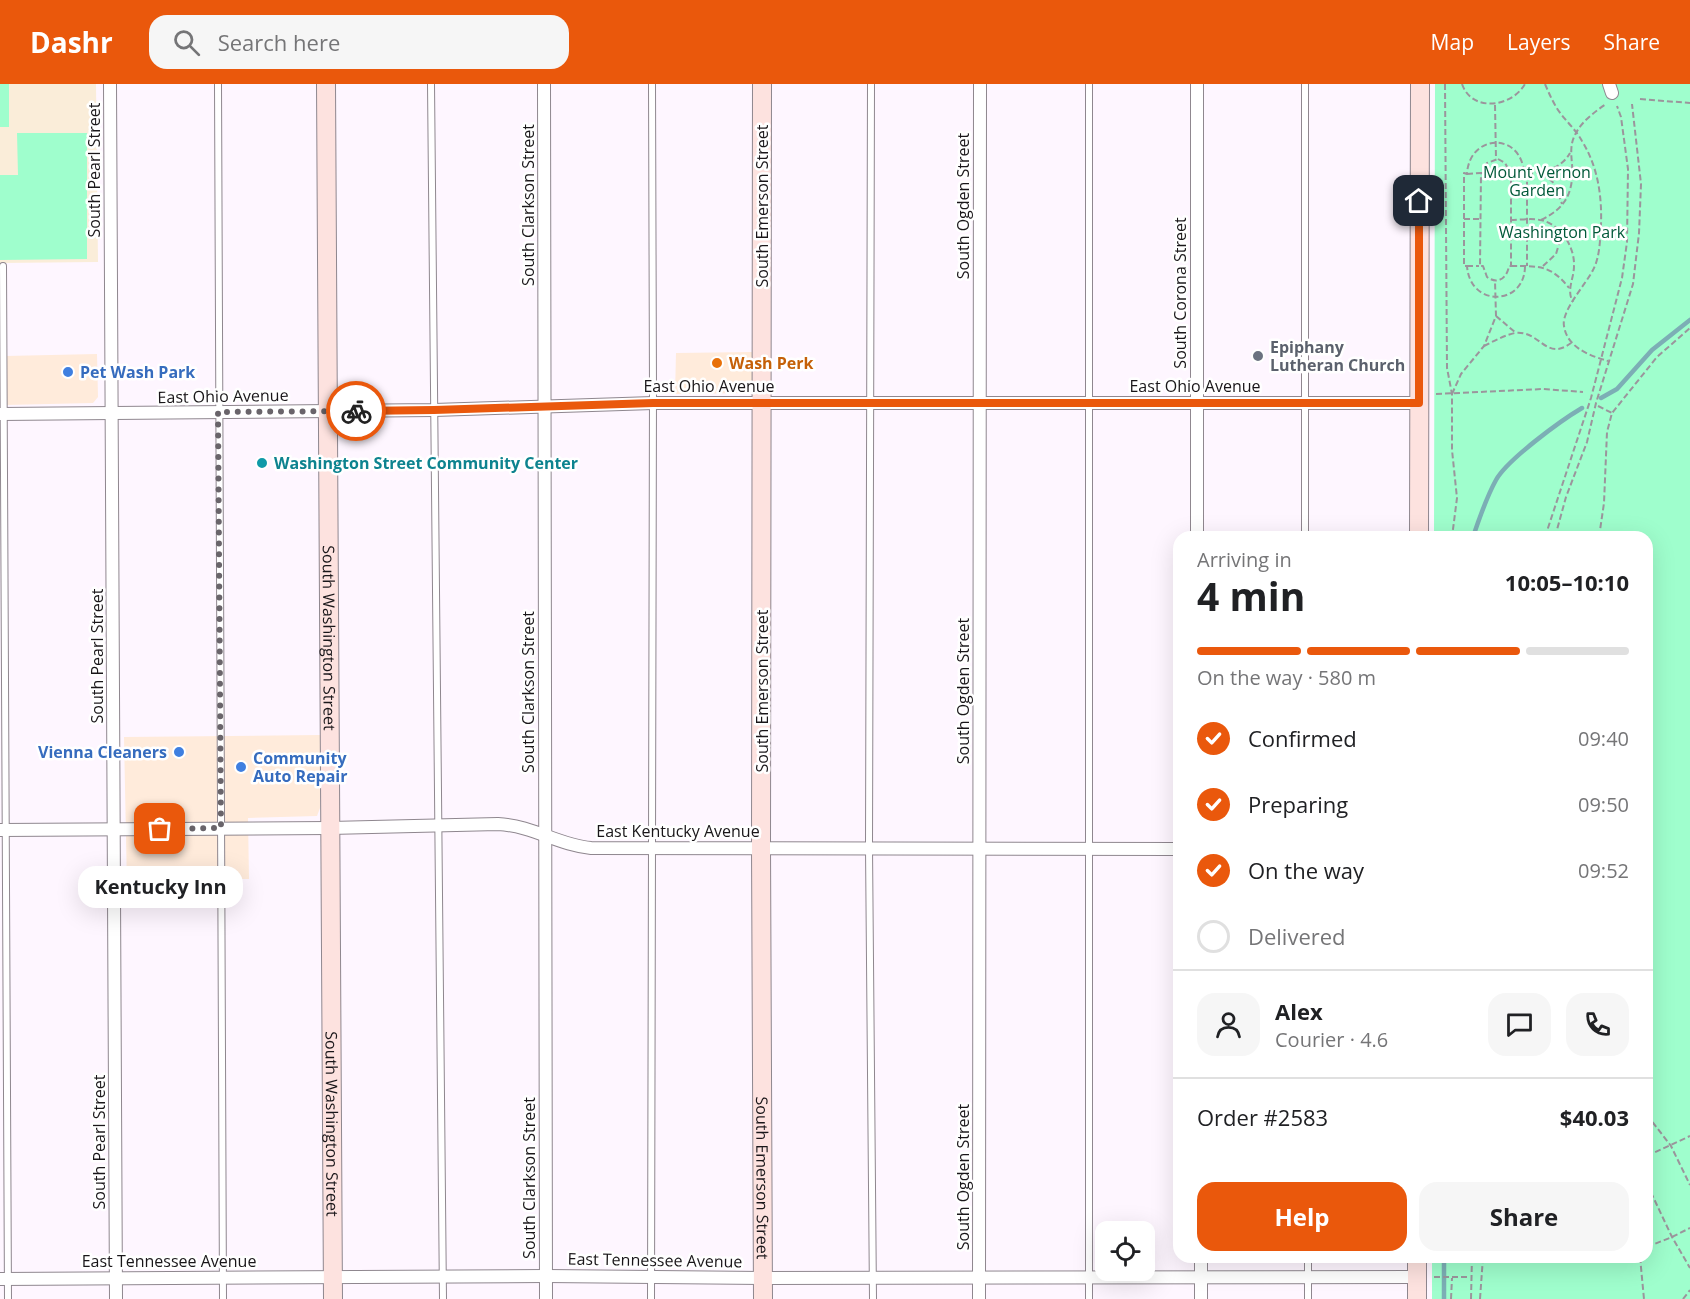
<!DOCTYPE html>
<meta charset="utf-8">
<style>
body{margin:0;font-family:"Open Sans",sans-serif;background:#f6f6f6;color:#202124;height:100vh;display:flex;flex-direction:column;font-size:22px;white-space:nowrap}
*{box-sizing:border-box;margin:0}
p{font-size:20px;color:#757577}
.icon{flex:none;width:33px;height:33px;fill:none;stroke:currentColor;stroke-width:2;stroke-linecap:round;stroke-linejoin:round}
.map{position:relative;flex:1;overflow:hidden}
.drawer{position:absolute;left:1173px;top:447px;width:480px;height:732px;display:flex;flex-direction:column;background:#fff;border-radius:18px;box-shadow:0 6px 24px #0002}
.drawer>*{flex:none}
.fabs{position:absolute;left:1095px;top:1137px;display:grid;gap:12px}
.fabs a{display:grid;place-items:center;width:60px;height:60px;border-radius:12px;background:#fff;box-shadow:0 6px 24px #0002;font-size:30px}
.pin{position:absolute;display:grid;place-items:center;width:51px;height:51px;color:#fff;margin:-26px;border-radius:12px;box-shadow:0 3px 9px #0006}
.courier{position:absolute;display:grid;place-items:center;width:60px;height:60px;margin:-30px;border:4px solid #ea580c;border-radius:50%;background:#fff;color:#222;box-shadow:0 2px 8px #0007}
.bubble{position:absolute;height:42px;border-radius:18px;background:#fff;box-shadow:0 6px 24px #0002;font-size:20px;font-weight:700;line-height:42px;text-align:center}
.overview em{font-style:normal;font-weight:700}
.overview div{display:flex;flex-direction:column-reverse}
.overview{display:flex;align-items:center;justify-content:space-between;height:102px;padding:0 24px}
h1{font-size:39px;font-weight:700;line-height:45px}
.bar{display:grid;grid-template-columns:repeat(4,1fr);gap:9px 6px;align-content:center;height:72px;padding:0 24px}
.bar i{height:8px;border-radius:4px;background:#e0e0e0}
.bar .on{background:#ea580c}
.bar p{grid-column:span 4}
.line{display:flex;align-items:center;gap:15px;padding:0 24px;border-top:2px solid #e0e0e0}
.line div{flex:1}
.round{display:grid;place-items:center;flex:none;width:63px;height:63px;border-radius:18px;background:#f6f6f6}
ol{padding:0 24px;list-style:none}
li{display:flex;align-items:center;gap:18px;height:66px}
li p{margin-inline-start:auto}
li .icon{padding:6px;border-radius:50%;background:#ea580c;color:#fff;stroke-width:4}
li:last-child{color:#757577}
li i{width:33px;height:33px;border:3px solid #e0e0e0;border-radius:50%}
.cta{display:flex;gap:12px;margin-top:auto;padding:12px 24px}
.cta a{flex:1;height:69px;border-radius:18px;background:#ea580c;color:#fff;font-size:24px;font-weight:700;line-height:69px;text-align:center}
.cta a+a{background:#f6f6f6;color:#202124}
header{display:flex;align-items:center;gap:36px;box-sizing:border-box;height:84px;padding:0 30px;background:#ea580c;color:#fff}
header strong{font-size:28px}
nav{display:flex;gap:33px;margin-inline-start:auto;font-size:21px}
.search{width:420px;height:54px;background:#f6f6f6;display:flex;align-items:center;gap:15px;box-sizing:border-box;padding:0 21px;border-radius:18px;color:#757577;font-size:22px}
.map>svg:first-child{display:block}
.commercial{fill:#ffebdb}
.education{fill:#faedd9}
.green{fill:#9ffecd}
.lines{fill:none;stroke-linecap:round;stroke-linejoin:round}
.stream{stroke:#7caeb5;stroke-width:4.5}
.lane-casing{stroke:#8f878f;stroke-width:8}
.street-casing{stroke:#8f878f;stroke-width:14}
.secondary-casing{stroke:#8f878f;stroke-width:20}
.path{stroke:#9b959c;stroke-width:2;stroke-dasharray:6 3;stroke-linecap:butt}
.lane{stroke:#fff;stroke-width:6}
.street{stroke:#fff;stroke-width:12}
.secondary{stroke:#fde2df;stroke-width:18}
.done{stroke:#69646a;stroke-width:6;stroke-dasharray:0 10.8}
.route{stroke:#ea580c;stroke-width:8}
.worship-dot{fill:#6b7280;stroke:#fff;stroke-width:2}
.food-dot{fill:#e8710a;stroke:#fff;stroke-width:2}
.shop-dot{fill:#3f7fe0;stroke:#fff;stroke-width:2}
.culture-dot{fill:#0f9aa8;stroke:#fff;stroke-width:2}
.labels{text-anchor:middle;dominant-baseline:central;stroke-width:5;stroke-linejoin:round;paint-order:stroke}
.street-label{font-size:16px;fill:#191619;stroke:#fff}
.park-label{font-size:16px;fill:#005939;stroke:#fff}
.worship-label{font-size:16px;font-weight:bold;fill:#5b616d;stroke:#fff;text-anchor:start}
.food-label{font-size:16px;font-weight:bold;fill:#c56008;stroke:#fff;text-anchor:start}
.shop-label{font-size:16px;font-weight:bold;fill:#366cbe;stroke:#fff;text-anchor:start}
.culture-label{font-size:16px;font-weight:bold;fill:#0d838f;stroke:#fff;text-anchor:start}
</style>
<header>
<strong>Dashr</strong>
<div class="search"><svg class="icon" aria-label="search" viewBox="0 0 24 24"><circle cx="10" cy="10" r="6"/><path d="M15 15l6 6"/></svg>Search here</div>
<nav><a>Map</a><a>Layers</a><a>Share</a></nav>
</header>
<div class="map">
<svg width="1690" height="1215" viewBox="0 0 1690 1215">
<rect width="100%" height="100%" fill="#fef6ff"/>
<!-- commercial -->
<g class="commercial">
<polygon points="752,268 753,299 750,309 675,310 676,269"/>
<polygon points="97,270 98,313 93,319 5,321 5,272"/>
<polygon points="320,651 320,724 317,732 248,734 249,795 224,795 225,801 127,803 124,653"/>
</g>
<!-- education -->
<polygon class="education" points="0,0 96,0 98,178 0,179"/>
<!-- green -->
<g class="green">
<rect x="0" y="0" width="9" height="43"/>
<polygon points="1435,0 1690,0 1690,1215 1432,1215 1432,1173 1647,1173 1647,453 1434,453"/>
<polygon points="17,49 87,49 87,175 0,176 0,91 18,91"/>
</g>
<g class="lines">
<!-- stream -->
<g class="stream">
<polyline points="1601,314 1617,305 1652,266 1690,236"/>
<path d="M1473,453C1479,435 1486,414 1496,396C1507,376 1560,337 1582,324"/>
<polyline points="1444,1173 1444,1215"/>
</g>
<defs>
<g id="lane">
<polyline points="218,0 223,1215"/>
<polyline points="431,0 443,1215"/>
<polyline points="871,0 869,764 873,1215"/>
<polyline points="1089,0 1089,1215"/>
<polyline points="3,182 8,1215"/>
<polyline points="1305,453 1305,0"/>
<polyline points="651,1215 653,306 652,0"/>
<polyline points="1308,1215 1308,1173"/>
</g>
<g id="street">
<polyline points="110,0 116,1215"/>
<polyline points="544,0 546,1215"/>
<polyline points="1609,0 1612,9"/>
<polyline points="0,330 434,326 653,319 1419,319"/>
<polyline points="1197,453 1197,0"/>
<path d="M0,746L330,744L498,740C534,742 558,761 591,764L1179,765"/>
<polyline points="0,1195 546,1192 763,1194 1417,1193"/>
<polyline points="979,1215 980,0"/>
<polyline points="1201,1215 1201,1173"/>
</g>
<g id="secondary">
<path id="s1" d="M326,0L333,1215"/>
<path id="s2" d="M762,0L761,763L763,1215"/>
<polyline points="1419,453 1420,0"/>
<polyline points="1417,1215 1417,1173"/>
</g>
</defs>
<!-- lane casing -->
<use href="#lane" class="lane-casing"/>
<!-- street casing -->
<use href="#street" class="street-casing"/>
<!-- secondary casing -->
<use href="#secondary" class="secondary-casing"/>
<!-- path -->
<g class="path">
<polyline points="1445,0 1447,284 1452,310 1452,366 1457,414 1452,453"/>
<path d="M1462,0C1472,29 1512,23 1525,0"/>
<path d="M1545,0C1548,7 1551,14 1555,21C1562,34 1575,44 1582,57C1598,83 1602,112 1601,141C1600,156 1600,173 1593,186C1586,200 1561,227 1564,242C1567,264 1591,272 1608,277"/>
<polyline points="1640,15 1690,19"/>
<polyline points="1495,21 1496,75"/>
<path d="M1498,75L1505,79L1511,90V182H1509C1507,194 1498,201 1487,193L1483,182H1480L1481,89H1483L1487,79Z"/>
<polyline points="1542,89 1555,100 1562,120"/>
<polyline points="1467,90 1481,89"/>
<polyline points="1512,90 1524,89"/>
<path d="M1527,90C1543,89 1561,85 1570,69"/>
<polyline points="1464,135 1479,135"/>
<path d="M1511,136C1520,136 1531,134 1540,136C1560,139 1575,163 1574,182C1574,195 1566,206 1573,218"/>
<path d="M1541,136C1566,124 1574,108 1572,80C1571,69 1570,59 1576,49C1582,37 1596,27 1606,20"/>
<polyline points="1467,182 1479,182"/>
<path d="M1511,182C1539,182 1551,181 1569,204"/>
<path d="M1525,182C1525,222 1470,224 1467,182H1464V89L1467,90C1469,50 1521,47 1524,89L1527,90V182"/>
<polyline points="1543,182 1556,170 1562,150"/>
<polyline points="1496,232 1516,249"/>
<path d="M1484,262C1494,257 1505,251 1515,249C1540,246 1546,278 1571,259"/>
<polyline points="1436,310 1543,305 1583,308"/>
<polyline points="1452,310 1461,290 1484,262 1496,232 1495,197"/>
<polyline points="1598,322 1612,329"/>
<polyline points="1545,453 1591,314 1622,194 1627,158 1628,85 1621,33 1617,22"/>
<polyline points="1555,453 1566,413 1587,358 1596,319 1633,200 1639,149 1641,100 1632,20"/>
<polyline points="1599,453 1604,419 1607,348 1612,329 1657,273 1690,244"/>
<polyline points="1647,1031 1671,1062 1690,1101"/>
<polyline points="1647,1072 1690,1052"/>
<polyline points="1647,1100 1672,1153 1690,1184"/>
<polyline points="1647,1163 1672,1153 1690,1144"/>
<polyline points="1640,1173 1644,1215"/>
<polyline points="1434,1193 1467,1193"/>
<polyline points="1451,1215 1452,1194"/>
<polyline points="1471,1215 1472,1173"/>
<polyline points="1480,1215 1483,1173"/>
<polyline points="1683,1215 1690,1206"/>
</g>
<!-- lane -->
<use href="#lane" class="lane"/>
<!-- street -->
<use href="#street" class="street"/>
<!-- secondary -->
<use href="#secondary" class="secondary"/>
</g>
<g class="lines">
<!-- done -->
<polyline class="done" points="160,745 221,744 218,328 356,327"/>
<!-- route -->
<polyline class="route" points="356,327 434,326 653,319 1419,319 1419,117"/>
</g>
<!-- markers -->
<circle class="worship-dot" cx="1258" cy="272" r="6"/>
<circle class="food-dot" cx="717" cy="279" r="6"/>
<g class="shop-dot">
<circle cx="68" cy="288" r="6"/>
<circle cx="179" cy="668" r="6"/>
<circle cx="241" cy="683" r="6"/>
</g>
<circle class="culture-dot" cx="262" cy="379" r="6"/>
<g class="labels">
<!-- street labels -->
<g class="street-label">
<text transform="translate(94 86) rotate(-90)">South Pearl Street</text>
<text transform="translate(528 121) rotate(-90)">South Clarkson Street</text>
<text transform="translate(762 122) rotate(-90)">South Emerson Street</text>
<text transform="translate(963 122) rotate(-90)">South Ogden Street</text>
<text transform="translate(1180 209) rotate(-90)">South Corona Street</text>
<text x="709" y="302">East Ohio Avenue</text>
<text x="1195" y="302">East Ohio Avenue</text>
<text transform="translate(223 312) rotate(-1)">East Ohio Avenue</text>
<text stroke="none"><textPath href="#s1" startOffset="554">South Washington Street</textPath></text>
<text transform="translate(97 572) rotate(-90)">South Pearl Street</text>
<text transform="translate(762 607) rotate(-90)">South Emerson Street</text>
<text transform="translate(963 607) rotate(-90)">South Ogden Street</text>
<text transform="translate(528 608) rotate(-90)">South Clarkson Street</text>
<text x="678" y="747">East Kentucky Avenue</text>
<text stroke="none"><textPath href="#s1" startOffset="1040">South Washington Street</textPath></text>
<text transform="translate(99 1058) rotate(-90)">South Pearl Street</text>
<text stroke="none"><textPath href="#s2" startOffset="1094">South Emerson Street</textPath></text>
<text transform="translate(963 1093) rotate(-90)">South Ogden Street</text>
<text transform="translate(529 1094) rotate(-90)">South Clarkson Street</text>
<text transform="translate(655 1176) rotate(1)">East Tennessee Avenue</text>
<text x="169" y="1177">East Tennessee Avenue</text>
</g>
<!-- park labels -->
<g class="park-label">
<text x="1537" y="88">Mount Vernon<tspan x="1537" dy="18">Garden</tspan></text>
<text x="1562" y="148">Washington Park</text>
</g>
<!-- worship labels -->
<g class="worship-label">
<text x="1270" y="263">Epiphany<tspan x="1270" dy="18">Lutheran Church</tspan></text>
</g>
<!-- food labels -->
<g class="food-label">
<text x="729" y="279">Wash Perk</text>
</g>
<!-- shop labels -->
<g class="shop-label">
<text x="80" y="288">Pet Wash Park</text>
<text x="167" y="668" text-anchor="end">Vienna Cleaners</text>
<text x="253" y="674">Community<tspan x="253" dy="18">Auto Repair</tspan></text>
</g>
<!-- culture labels -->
<g class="culture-label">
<text x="274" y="379">Washington Street Community Center</text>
</g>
</g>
</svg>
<div class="fabs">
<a><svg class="icon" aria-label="locate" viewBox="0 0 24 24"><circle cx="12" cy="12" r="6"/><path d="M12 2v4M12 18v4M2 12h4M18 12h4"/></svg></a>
</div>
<div class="pin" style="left:160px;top:745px;background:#ea580c"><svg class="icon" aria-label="bag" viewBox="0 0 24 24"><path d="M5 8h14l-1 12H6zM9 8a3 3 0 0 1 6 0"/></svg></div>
<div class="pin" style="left:1419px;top:117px;background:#1f2937"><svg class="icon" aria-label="home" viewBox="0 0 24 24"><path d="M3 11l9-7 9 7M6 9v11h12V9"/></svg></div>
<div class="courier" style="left:356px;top:327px"><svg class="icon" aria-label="bike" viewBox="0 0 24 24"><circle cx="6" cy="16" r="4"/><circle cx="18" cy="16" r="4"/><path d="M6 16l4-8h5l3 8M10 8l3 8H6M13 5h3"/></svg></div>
<div class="bubble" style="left:78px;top:782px;width:165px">Kentucky Inn</div>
<section class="drawer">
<div class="overview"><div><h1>4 min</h1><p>Arriving in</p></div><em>10:05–10:10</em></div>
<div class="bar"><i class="on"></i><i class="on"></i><i class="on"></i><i></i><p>On the way · 580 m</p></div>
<ol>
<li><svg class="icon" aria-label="check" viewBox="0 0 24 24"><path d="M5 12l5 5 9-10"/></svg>Confirmed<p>09:40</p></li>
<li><svg class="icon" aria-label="check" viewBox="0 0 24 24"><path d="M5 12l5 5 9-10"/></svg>Preparing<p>09:50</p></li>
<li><svg class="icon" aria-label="check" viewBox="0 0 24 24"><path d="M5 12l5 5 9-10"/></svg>On the way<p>09:52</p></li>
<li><i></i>Delivered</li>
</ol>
<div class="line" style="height:108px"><a class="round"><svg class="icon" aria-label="person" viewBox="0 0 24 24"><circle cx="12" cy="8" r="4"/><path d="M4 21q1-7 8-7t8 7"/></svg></a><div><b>Alex</b><p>Courier · 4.6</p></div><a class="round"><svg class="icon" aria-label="chat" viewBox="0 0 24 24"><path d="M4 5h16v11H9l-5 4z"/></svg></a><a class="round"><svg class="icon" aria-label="phone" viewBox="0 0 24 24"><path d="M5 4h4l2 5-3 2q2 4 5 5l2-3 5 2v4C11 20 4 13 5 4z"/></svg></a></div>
<div class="line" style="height:78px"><div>Order #2583</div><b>$40.03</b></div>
<div class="cta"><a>Help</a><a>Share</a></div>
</section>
</div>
